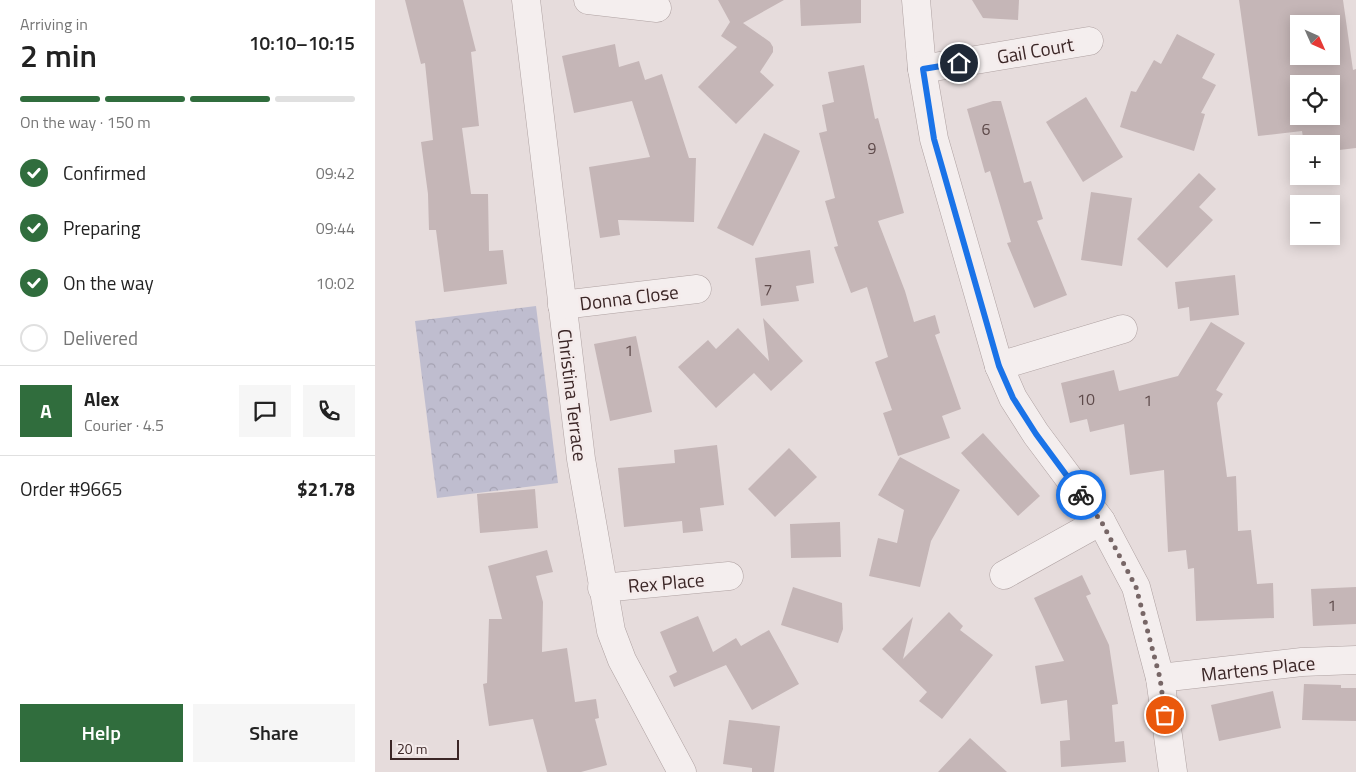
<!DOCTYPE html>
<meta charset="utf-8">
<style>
body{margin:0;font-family:"Titillium Web",sans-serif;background:#f6f6f6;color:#222;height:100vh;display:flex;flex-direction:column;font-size:19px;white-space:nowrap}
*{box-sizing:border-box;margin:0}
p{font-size:16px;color:#767676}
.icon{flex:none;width:28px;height:28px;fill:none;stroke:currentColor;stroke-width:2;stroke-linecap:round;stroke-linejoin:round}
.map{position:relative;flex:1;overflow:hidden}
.sheet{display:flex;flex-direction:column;background:#fff;width:375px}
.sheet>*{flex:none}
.needle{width:32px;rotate:135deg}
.tools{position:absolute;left:915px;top:15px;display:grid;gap:10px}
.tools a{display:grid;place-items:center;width:50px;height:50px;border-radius:0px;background:#fff;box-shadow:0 2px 12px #0003;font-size:25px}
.scale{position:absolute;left:15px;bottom:12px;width:69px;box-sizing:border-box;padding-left:5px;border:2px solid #3b2626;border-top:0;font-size:14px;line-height:18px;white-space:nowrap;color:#3b2626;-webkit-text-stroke:4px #f4ebeb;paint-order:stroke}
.pin{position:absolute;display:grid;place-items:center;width:42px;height:42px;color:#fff;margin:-21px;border:2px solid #fff;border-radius:50%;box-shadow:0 1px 5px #0007}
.courier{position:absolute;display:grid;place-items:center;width:50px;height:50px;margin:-25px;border:4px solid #1a73e8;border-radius:50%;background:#fff;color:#222;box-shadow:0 1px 6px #0007}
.summary em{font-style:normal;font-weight:600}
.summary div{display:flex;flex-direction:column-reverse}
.summary{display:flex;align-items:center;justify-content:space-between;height:85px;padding:0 20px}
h1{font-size:32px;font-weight:600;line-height:38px}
.bar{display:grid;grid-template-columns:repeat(4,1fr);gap:8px 5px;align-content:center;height:60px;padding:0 20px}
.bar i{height:6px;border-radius:4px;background:#e0e0e0}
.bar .active{background:#306d3d}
.bar p{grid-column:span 4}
.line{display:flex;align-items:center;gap:12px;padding:0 20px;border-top:1px solid #e0e0e0}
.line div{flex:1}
.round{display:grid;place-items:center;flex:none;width:52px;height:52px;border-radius:0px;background:#f6f6f6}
ol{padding:0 20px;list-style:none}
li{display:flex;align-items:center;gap:15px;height:55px}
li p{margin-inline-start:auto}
li .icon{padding:5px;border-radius:50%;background:#306d3d;color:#fff;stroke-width:4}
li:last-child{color:#767676}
li i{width:28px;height:28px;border:2px solid #e0e0e0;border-radius:50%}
.action{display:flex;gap:10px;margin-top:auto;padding:10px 20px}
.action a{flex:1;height:58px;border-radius:0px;background:#306d3d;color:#fff;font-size:20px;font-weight:600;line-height:58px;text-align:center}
.action a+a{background:#f6f6f6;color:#222}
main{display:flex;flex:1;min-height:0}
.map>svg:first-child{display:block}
.forest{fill:url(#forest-crowns)}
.building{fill:#c5b6b7;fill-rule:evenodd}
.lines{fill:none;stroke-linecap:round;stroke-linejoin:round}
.minor-casing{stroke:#afa2a2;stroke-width:29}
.minor{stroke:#f4eeee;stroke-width:28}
.done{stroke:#766;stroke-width:5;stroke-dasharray:0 9}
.route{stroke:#1a73e8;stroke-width:6}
.labels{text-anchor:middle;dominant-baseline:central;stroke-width:5;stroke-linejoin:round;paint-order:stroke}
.number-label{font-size:16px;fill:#5e4a4a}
.street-label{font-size:19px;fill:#3b2626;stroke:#f4ebeb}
</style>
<main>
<section class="sheet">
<div class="summary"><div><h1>2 min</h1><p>Arriving in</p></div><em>10:10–10:15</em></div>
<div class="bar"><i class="active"></i><i class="active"></i><i class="active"></i><i></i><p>On the way · 150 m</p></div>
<ol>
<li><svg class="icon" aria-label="check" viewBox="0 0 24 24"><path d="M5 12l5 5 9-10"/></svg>Confirmed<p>09:42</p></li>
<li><svg class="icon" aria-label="check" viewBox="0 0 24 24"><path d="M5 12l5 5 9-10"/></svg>Preparing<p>09:44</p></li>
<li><svg class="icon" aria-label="check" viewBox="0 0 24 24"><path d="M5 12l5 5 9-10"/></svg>On the way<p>10:02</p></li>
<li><i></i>Delivered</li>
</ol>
<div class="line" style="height:90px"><b class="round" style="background:#306d3d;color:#fff">A</b><div><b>Alex</b><p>Courier · 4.5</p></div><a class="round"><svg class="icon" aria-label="chat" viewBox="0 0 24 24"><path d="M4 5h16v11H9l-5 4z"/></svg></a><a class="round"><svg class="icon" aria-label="phone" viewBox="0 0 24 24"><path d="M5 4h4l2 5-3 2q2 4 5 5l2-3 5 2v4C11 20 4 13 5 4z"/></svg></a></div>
<div class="line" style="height:65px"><div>Order #9665</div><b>$21.78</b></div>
<div class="action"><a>Help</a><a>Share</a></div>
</section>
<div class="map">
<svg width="981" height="772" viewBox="0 0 981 772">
<defs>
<pattern id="forest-crowns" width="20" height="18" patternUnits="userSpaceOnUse" patternTransform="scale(1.25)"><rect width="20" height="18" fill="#bfbdcf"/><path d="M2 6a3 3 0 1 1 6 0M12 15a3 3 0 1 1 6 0" fill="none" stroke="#a5a2b2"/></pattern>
</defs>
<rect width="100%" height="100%" fill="#e6dcdc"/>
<!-- forest -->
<polygon class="forest" points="161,306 183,483 62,498 40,321"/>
<!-- building -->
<g class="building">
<polygon points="30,0 88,0 101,51 96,52 104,126 87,128 96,194 113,194 114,251 128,250 132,284 69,292 61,230 54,230 53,194 46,142 58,140 50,63 46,64"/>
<polygon points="343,0 409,0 368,23 395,42 398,47 398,52 385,72 399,85 361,124 323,87 362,47 346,36 355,22"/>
<polygon points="425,0 486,0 486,23 426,26"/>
<polygon points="597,0 644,0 643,20 608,18"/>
<path d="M864,0H968L978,70L981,69V148L956,151V144H929L927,131L883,136ZM924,24H956V56H924ZM924,84H956V116H924Z"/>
<polygon points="802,34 840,54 827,78 841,85 826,113 830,114 819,151 745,127 756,91 761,92 779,60 786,64"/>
<polygon points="240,44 244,67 264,61 270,80 287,74 314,158 321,158 319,222 243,220 245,235 225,238 214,167 275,157 257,101 199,113 187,56"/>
<polygon points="489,65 500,119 503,118 529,213 503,221 530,291 539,322 560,315 565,333 560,335 586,409 567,416 575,438 523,456 508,413 517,410 500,362 513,357 492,287 476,293 459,247 463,246 450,201 460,198 444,133 452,131 447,105 459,102 453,72"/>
<polygon points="711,97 748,157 708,182 671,122"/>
<polygon points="618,101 626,101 649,183 656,181 668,219 662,221 692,295 659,308 632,243 636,242 615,171 610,173 592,109"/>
<polygon points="389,133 425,151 378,246 342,228"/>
<polygon points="824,173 841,189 824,207 838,220 792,268 762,239"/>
<polygon points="716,192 757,198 747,266 706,260"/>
<polygon points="435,250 439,283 421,286 424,301 386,306 380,258"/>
<polygon points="860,275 864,315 815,321 814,307 803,309 800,282"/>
<polygon points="388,318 428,361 396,391 379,373 341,408 303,367 333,340 341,349 363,328 394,361"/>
<polygon points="836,322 870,343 841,390 848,394 842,403 852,477 861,476 863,531 876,530 882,584 898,583 899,618 821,621 819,568 813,569 811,550 793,552 789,470 755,475 749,424 715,432 712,419 695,423 686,383 739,370 744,391 803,376"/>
<polygon points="261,336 277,412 235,421 219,344"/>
<polygon points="608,433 665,496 643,516 586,453"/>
<polygon points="342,445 349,505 325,508 328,531 308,533 307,521 249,527 243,468 300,463 299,450"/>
<polygon points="414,448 442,477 400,517 373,489"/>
<polygon points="525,457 585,490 556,541 545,587 494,576 503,538 522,543 529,510 503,495"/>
<polygon points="160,489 163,528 105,533 102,494"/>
<polygon points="465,522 466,557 416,558 415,524"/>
<polygon points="172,550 178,572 161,576 168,602 167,652 192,648 200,702 221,699 224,718 220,719 232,765 206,772 172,772 158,719 114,726 108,684 112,683 114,619 127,619 113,566"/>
<polygon points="707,575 716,594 711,596 734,645 743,704 737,705 740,742 749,741 751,762 686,767 685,741 695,740 692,700 666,704 660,666 689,661 659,598"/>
<polygon points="418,587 467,603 468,629 463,643 406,625"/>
<polygon points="981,587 981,624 938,626 936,589"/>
<polygon points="574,612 588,626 585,630 618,655 567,719 544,701 552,692 507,649 538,617 528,659"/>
<polygon points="323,616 338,652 361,638 366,646 394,630 424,684 377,710 351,665 299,687 294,676 302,672 285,632"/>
<polygon points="929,684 966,685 966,688 981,688 981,721 927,720"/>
<polygon points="898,691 906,728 844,741 836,705"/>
<polygon points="354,720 405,726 399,772 377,772 377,768 348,764"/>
<polygon points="595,738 632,772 563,772"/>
</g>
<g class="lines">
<defs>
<g id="minor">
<polyline points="151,0 206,459 236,631 247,660 307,772"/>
<polyline points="213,0 282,8"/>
<polyline points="541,0 547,69 559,139 624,366 638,398 661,434 726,521 761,587 785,678 798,772"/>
<polyline points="547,69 714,41"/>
<polyline points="187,305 322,289"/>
<polyline points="624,366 748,329"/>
<polyline points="629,575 726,521"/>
<polyline points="227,588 354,576"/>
<polyline points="785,678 927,662 981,660"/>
</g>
</defs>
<!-- minor casing -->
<use href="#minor" class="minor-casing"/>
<!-- minor -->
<use href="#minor" class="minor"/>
</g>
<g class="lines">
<!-- done -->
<polyline class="done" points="706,495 726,521 761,587 785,678 790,715"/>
<!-- route -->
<polyline class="route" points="584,63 548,69 559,139 624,366 638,398 661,434 706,495"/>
</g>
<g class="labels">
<!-- number labels -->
<g class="number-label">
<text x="611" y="129">6</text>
<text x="497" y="148">9</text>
<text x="393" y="289">7</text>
<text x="254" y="350">1</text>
<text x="711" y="399">10</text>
<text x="773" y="400">1</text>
<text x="957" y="605">1</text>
</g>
<!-- street labels -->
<g class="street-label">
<text transform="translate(660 50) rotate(-10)">Gail Court</text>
<text transform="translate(254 297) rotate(-7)">Donna Close</text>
<text transform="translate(198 395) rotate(83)">Christina Terrace</text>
<text transform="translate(291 582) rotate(-5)">Rex Place</text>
<text transform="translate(883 668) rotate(-6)">Martens Place</text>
</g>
</g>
</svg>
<div class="tools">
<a><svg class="needle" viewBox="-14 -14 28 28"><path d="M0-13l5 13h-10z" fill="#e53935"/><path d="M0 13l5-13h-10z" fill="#767676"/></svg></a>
<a><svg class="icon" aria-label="locate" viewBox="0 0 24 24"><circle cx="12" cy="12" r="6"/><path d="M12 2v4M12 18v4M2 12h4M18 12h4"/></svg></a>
<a>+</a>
<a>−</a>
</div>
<div class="scale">20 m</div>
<div class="pin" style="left:790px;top:715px;background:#ea580c"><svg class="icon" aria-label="bag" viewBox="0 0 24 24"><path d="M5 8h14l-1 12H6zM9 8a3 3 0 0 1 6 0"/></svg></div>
<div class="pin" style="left:584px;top:63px;background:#1f2937"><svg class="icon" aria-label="home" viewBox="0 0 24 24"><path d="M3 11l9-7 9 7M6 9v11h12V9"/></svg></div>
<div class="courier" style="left:706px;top:495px"><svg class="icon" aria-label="bike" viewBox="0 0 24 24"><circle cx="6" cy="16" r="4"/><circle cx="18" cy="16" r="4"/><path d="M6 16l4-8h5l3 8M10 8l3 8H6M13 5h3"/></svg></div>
</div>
</main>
